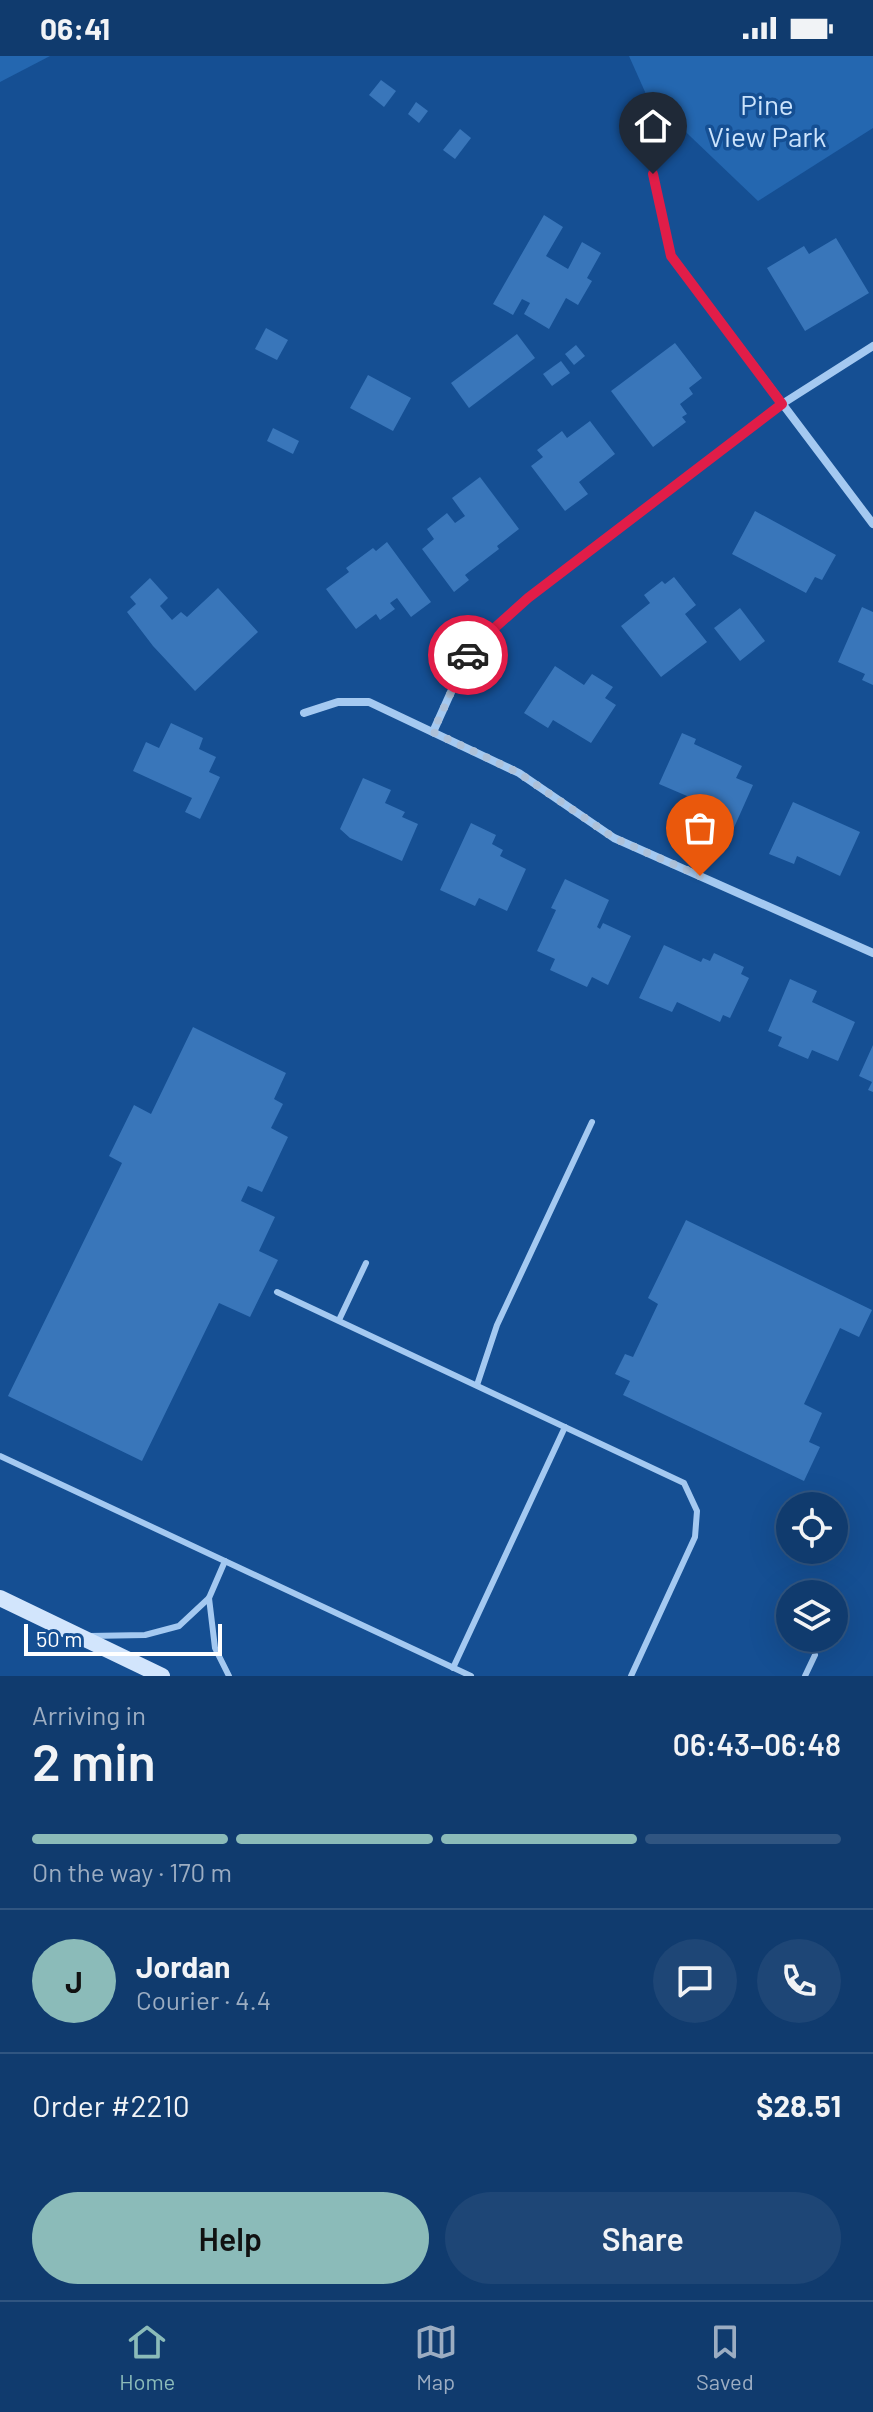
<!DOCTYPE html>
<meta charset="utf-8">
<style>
body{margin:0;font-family:Barlow,sans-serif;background:#1e4676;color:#f1f3f6;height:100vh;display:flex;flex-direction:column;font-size:30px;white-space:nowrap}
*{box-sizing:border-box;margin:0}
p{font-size:26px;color:#9cadc2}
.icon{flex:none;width:44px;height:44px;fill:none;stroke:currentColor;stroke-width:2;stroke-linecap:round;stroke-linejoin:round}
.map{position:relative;height:1620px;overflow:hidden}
.details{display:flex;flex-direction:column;background:#103b6e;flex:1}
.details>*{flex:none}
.controls{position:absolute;left:776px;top:1436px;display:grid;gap:16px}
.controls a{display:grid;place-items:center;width:72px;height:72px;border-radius:50%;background:#103b6e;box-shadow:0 8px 32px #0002,0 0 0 2px #305581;font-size:40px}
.scale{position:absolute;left:24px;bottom:20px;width:198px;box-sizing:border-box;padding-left:8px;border:4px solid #fff;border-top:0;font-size:22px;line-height:28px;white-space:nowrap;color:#fff;-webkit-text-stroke:6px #154f93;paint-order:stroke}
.pin{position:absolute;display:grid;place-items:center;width:68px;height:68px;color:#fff;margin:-82px -34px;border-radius:50% 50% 50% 0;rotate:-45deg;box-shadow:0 0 8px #0007}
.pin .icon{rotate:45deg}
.courier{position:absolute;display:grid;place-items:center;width:80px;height:80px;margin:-40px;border:6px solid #e11d48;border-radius:50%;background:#fff;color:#222;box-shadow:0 2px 10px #0007}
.overview em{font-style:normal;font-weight:600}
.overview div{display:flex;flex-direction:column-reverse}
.overview{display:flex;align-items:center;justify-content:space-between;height:136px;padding:0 32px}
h1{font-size:52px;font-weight:600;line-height:60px}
.bar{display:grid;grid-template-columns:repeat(4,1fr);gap:12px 8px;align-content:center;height:96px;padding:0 32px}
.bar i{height:10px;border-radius:6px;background:#305581}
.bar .on{background:#8bbbb9}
.bar p{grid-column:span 4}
.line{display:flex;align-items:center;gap:20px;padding:0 32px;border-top:2px solid #305581}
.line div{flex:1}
.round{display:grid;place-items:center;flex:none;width:84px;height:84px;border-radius:42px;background:#1e4676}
.action{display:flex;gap:16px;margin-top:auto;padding:16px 32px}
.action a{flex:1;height:92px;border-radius:48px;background:#8bbbb9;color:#111;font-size:32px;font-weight:600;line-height:92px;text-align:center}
.action a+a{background:#1e4676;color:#f1f3f6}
.status{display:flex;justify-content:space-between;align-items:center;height:56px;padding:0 40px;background:#103b6e;direction:ltr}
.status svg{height:22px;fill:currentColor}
.menu{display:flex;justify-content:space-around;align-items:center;height:112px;border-top:2px solid #305581;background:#103b6e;font-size:22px;color:#9cadc2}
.menu a{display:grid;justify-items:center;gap:4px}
.menu .on{color:#8bbbb9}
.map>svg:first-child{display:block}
.green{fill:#2467b0}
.building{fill:#3976ba}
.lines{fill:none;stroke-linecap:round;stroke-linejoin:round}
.service{stroke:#a4c9f1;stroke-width:6}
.minor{stroke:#a4c9f1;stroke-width:8}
.secondary{stroke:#d2e5fc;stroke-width:16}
.done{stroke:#adc1d9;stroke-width:8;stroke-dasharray:0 14.4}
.route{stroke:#e11d48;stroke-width:10}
.labels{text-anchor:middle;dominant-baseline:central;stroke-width:7;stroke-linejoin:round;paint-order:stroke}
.park-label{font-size:28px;fill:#cbe3fc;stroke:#154f93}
</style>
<div class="status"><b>06:41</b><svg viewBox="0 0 49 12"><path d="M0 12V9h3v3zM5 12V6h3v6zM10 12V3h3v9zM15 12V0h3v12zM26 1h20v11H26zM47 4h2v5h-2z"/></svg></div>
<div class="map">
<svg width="873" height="1620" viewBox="0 0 873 1620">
<rect width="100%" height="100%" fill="#154f93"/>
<!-- green -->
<g class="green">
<polygon points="0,0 50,0 0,26"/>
<polygon points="629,0 873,0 873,72 758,145 646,38"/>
</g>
<!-- building -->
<g class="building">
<polygon points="381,24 396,35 384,51 369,39"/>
<polygon points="416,46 428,55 419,67 408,58"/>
<polygon points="460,73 471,82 455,103 443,94"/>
<polygon points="544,159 563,171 546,200 568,213 582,186 601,197 587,222 592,225 578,249 566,242 549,273 524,258 530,247 522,243 513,259 493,248"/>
<polygon points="836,182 869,237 805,275 767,212 804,190 809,198"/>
<polygon points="266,272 288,284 277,304 255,293"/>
<polygon points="517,278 535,302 469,352 451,327"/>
<polygon points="675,287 702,322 689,332 693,338 680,348 687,358 682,361 686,366 653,391 611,335"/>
<polygon points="576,289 585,300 574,309 565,298"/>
<polygon points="561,305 570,317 552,330 543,318"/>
<polygon points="368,319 411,342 393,375 350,352"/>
<polygon points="590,365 615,398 579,426 588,438 565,455 531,410 543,401 537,394 562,375 567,382"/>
<polygon points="273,372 299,385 293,398 267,385"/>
<polygon points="480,421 519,473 497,490 499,493 465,519 469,524 454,536 422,493 434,483 427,473 447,457 455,467 465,460 452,442"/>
<polygon points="755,455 836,499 822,524 815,521 806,537 732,498"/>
<polygon points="387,486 431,546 411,561 397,542 390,547 395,553 380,564 376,558 356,573 326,533 349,516 346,512 373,492 376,495"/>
<polygon points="674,521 696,549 685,558 707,586 661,621 621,570 650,547 644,539 662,525 665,528"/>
<polygon points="150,522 168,542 160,550 172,564 181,556 187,561 218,532 258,576 195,635 153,590 127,556 136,548 130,541"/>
<polygon points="862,551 873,556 873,629 862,624 865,618 838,606"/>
<polygon points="740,552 765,585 740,605 714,572"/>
<polygon points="555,610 584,629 592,618 613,631 605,642 616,649 591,687 553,664 548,672 524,657"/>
<polygon points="171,667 203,682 199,693 216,701 209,716 220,721 200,763 185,756 192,742 133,715 146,686 159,692"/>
<polygon points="682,677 696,683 694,688 742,710 736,722 753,729 732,776 688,756 694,743 659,728"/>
<polygon points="363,722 391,734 385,747 405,756 402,761 418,768 402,805 350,782 340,773"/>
<polygon points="793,746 860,776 840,820 797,800 794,808 769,798"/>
<polygon points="471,767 496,779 492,788 503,794 500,800 526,813 507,855 479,842 475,850 440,834"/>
<polygon points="565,823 609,844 597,871 600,873 603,867 631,880 608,929 592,921 587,931 550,914 555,903 537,895 556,854 551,852"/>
<polygon points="664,889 701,906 703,902 710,905 714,897 744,911 741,918 749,922 730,962 723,959 720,966 677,946 672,956 639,942"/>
<polygon points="790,923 817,935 812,946 855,966 838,1005 812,994 808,1003 778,990 782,981 768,975"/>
<polygon points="193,971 286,1017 274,1043 283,1048 271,1072 288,1081 262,1136 248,1130 241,1145 275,1161 259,1195 278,1204 250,1261 219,1247 142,1405 8,1340 122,1107 109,1100 134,1049 151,1058"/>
<polygon points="873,989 873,1036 868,1034 872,1026 859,1020"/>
<polygon points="686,1164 872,1254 859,1281 840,1272 804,1348 822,1357 809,1386 820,1391 804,1425 623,1339 630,1325 615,1318 625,1298 633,1301 658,1248 648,1242"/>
</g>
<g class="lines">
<!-- service -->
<g class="service">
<polyline points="277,1236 684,1427 697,1455 695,1481 631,1620"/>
<polyline points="339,1264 366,1207"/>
<polyline points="477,1329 497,1269 592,1066"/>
<polyline points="0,1400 471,1620"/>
<polyline points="209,1542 215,1592 229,1620"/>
<polyline points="89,1580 145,1579 179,1570 209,1542 225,1505"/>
<polyline points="453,1612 565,1371"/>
<polyline points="805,1620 815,1599"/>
</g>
<!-- minor -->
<g class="minor">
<polyline points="653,118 671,200 873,468"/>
<polyline points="304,657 338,646 369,646 519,717 614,782 873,897"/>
<polyline points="433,676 470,594 528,542 782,348 873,290"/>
</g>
<!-- secondary -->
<polyline class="secondary" points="0,1542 162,1620"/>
</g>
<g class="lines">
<!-- done -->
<polyline class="done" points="468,599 433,676 519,717 614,782 700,820"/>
<!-- route -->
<polyline class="route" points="468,599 470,594 528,542 782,348 671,200 653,118"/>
</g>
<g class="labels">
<!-- park labels -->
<g class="park-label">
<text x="767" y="48">Pine<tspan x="767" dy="32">View Park</tspan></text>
</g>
</g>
</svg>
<div class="controls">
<a><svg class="icon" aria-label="locate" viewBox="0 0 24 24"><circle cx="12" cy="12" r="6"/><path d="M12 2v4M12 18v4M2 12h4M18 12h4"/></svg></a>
<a><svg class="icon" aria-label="layers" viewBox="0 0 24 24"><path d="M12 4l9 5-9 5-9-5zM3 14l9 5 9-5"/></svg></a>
</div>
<div class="scale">50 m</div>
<div class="pin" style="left:700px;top:820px;background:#ea580c"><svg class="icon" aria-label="bag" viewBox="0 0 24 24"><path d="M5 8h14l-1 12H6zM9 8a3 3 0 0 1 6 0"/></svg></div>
<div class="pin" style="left:653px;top:118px;background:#1f2937"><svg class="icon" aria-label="home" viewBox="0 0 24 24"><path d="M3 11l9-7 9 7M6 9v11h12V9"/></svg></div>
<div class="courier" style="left:468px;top:599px"><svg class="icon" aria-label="car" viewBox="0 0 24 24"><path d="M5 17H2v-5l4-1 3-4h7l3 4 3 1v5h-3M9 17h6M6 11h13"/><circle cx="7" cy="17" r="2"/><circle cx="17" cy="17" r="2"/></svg></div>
</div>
<section class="details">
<div class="overview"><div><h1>2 min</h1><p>Arriving in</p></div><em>06:43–06:48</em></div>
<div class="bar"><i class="on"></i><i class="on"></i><i class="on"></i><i></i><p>On the way · 170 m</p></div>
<div class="line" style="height:144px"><b class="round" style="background:#8bbbb9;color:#111">J</b><div><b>Jordan</b><p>Courier · 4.4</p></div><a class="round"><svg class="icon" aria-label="chat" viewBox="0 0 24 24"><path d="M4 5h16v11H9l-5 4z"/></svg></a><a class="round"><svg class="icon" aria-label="phone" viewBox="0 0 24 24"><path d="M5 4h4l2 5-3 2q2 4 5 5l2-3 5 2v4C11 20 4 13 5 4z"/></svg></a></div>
<div class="line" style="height:104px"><div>Order #2210</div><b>$28.51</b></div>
<div class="action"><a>Help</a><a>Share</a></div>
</section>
<nav class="menu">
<a class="on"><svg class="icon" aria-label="home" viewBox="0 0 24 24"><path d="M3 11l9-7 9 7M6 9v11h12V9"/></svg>Home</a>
<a><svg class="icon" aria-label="map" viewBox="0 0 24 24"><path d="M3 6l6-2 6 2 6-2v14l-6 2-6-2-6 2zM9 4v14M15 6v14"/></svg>Map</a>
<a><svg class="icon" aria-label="saved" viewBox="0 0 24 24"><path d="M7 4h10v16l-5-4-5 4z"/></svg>Saved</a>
</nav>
